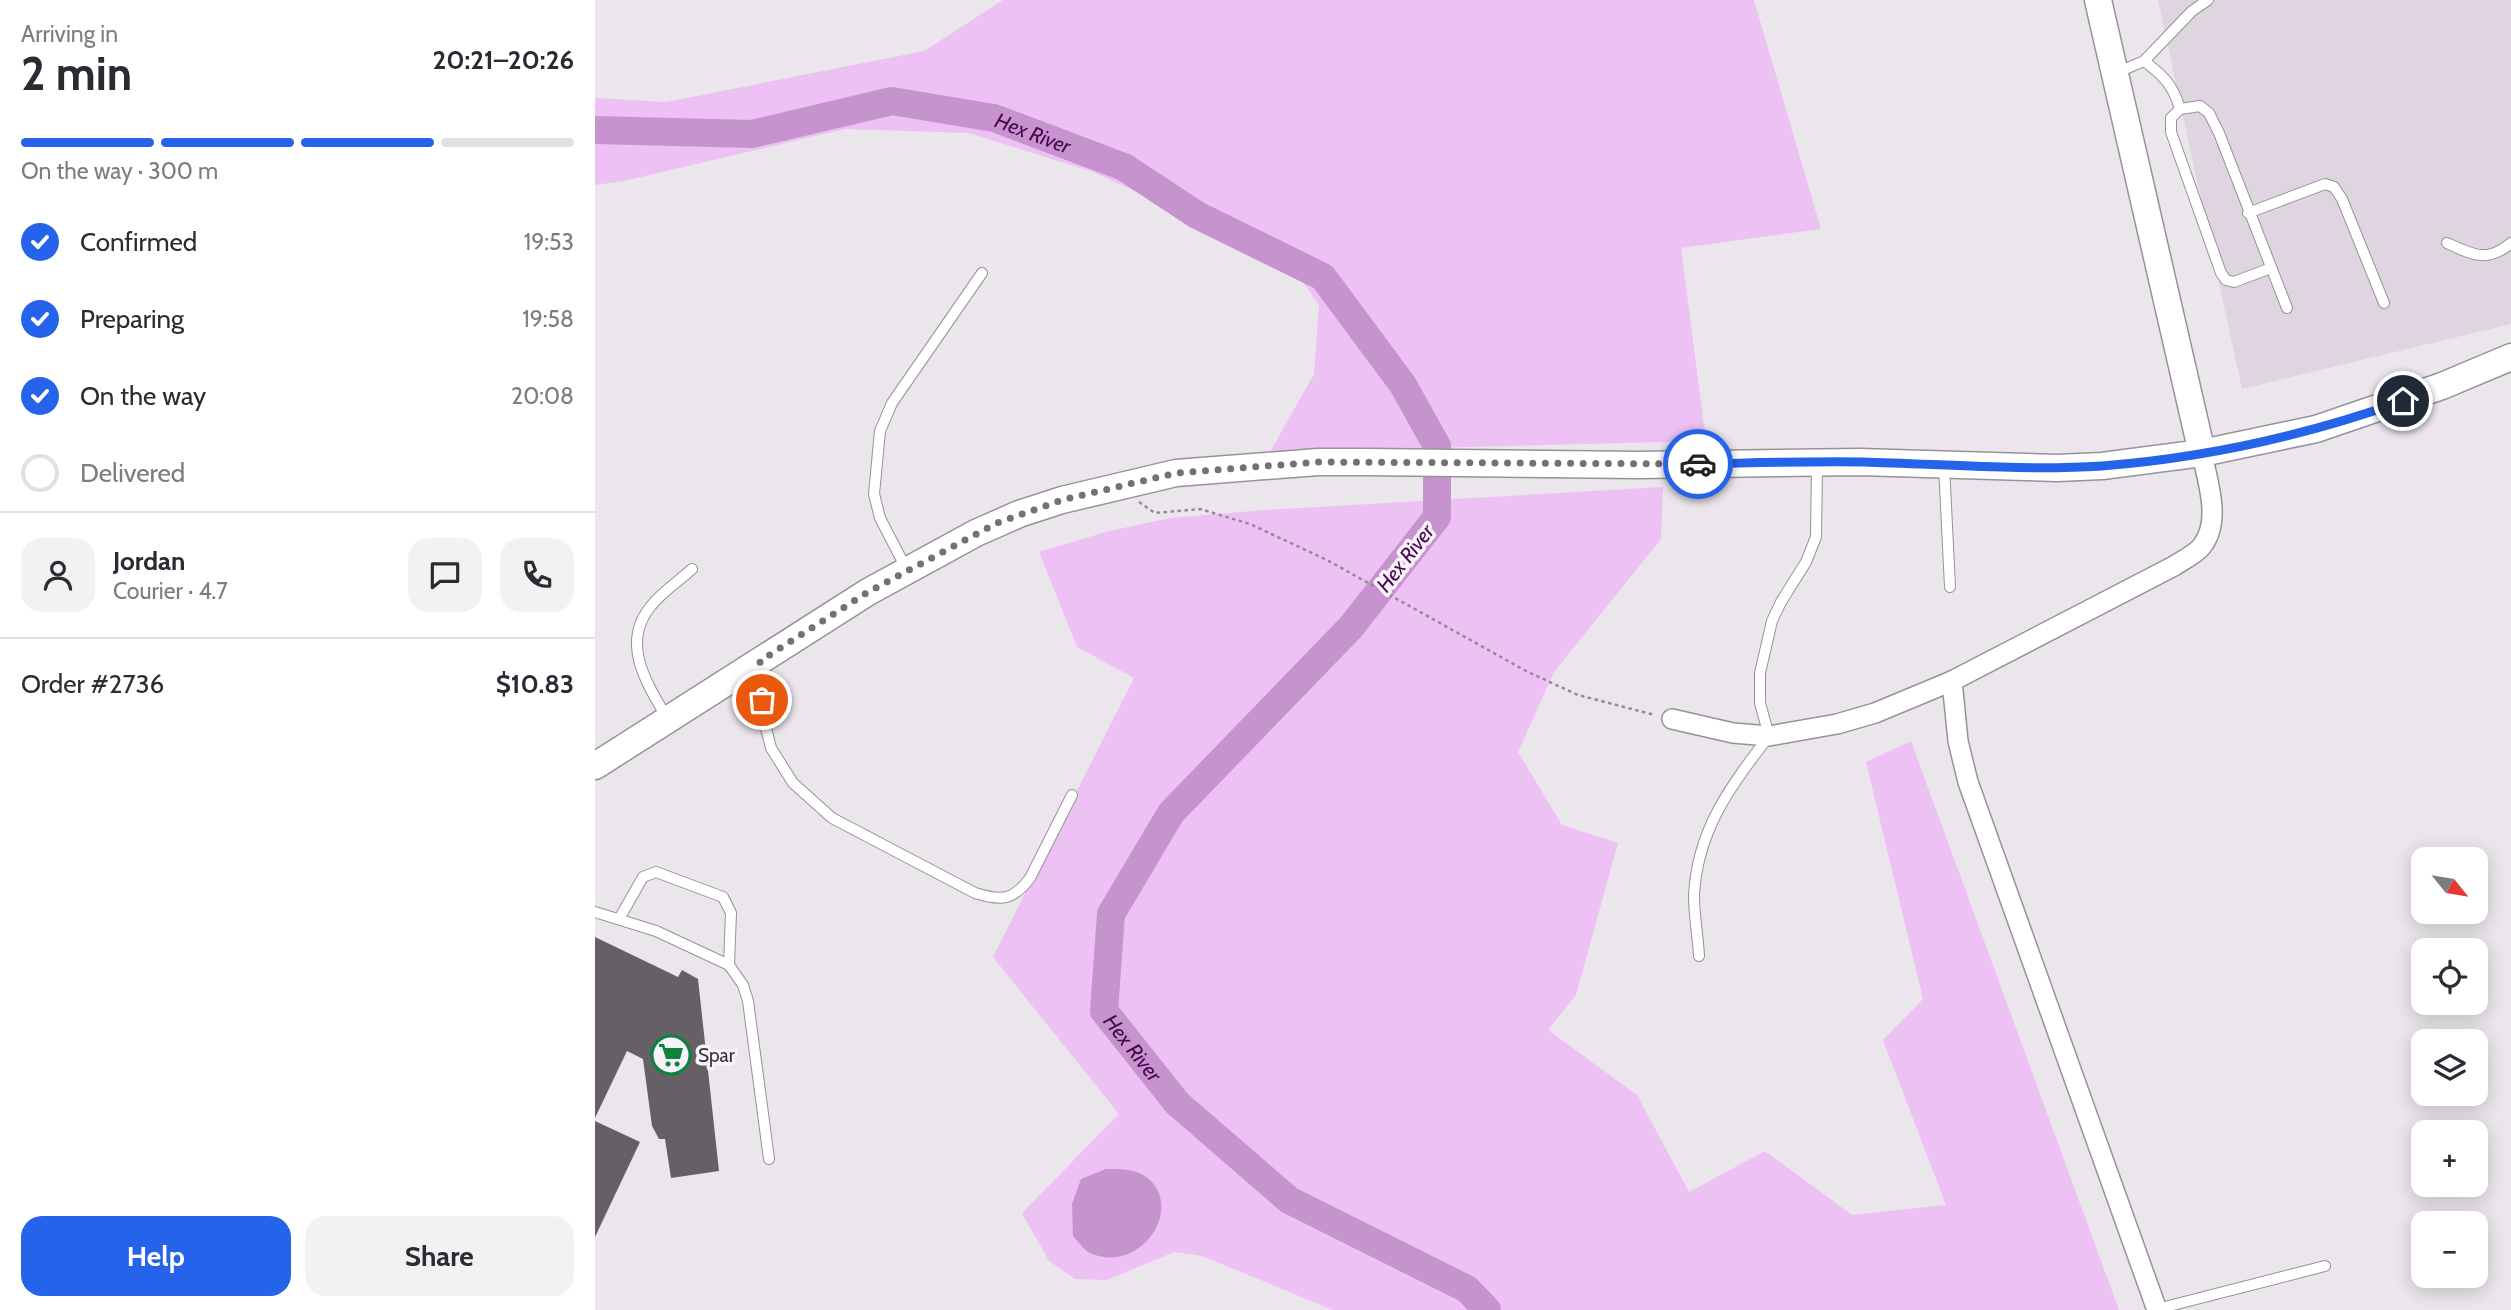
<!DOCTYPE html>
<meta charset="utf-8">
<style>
body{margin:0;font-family:Cabin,sans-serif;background:#f2f2f3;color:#2b2b33;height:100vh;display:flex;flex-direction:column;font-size:26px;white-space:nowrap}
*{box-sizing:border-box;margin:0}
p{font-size:23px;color:#7c7c81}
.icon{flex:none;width:38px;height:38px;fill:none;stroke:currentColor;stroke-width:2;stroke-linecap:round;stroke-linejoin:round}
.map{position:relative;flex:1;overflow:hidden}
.side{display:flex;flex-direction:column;background:#fff;width:595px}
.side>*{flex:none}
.needle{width:46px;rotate:120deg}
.buttons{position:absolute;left:1816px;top:847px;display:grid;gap:14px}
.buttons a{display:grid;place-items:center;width:77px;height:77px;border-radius:14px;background:#fff;box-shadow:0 4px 18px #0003;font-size:35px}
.pin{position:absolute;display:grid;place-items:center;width:60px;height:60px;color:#fff;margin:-30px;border:4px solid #fff;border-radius:50%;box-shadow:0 2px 7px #0007}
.courier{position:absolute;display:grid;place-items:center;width:70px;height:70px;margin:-35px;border:5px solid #2563eb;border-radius:50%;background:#fff;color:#222;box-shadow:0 2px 9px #0007}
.overview em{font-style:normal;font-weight:800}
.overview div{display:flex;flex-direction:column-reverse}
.overview{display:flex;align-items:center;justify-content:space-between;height:119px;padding:0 21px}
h1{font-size:46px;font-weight:800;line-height:52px}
.bar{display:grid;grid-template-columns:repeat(4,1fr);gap:10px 7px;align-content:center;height:84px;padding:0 21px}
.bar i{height:9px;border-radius:5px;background:#e1e1e2}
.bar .active{background:#2563eb}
.bar p{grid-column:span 4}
.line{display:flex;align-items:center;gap:18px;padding:0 21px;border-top:2px solid #e1e1e2}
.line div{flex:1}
.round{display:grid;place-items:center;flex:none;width:74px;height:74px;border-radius:21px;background:#f2f2f3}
ol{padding:0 21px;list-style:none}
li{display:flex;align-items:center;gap:21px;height:77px}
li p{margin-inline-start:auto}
li .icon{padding:7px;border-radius:50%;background:#2563eb;color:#fff;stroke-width:4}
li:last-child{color:#7c7c81}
li i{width:38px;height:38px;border:4px solid #e1e1e2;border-radius:50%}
.action{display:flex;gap:14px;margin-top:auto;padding:14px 21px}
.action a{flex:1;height:80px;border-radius:21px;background:#2563eb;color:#fff;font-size:28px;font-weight:800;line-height:80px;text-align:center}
.action a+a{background:#f2f2f3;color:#2b2b33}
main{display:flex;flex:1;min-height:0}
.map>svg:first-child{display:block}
.built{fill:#dfd5e0}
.green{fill:#edc1f4}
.water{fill:#c793ce}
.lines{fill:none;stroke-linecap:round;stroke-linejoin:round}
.river{stroke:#c793ce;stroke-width:28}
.building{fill:#646065}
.lane-casing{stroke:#969297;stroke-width:12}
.street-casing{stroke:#969297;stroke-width:22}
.secondary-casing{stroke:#969297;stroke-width:29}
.path{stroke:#908d91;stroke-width:2.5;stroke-dasharray:3.5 3.5;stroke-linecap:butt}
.lane{stroke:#fff;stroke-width:10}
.street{stroke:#fff;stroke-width:19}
.secondary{stroke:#fff;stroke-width:26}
.done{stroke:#747174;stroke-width:7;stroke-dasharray:0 12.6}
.route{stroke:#2563eb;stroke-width:9}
.labels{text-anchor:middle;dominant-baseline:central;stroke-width:7;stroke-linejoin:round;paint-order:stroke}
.poi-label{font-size:19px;fill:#343234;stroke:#f8f3f9;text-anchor:start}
.water-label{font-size:21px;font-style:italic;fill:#480651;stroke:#f8f3f9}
</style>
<main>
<section class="side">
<div class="overview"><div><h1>2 min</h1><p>Arriving in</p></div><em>20:21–20:26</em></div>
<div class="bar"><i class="active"></i><i class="active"></i><i class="active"></i><i></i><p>On the way · 300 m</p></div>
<ol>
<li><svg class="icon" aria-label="check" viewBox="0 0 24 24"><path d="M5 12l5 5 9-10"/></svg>Confirmed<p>19:53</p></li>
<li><svg class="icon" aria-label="check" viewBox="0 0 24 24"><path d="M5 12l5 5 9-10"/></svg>Preparing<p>19:58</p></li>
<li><svg class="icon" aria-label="check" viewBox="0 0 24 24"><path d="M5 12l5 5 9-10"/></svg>On the way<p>20:08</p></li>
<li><i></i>Delivered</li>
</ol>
<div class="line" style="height:126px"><a class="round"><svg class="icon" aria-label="person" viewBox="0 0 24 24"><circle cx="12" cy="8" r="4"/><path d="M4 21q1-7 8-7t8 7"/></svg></a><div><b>Jordan</b><p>Courier · 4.7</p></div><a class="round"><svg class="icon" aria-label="chat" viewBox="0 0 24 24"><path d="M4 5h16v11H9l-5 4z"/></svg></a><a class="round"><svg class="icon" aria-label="phone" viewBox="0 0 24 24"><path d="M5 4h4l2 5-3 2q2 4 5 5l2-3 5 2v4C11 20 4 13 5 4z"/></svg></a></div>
<div class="line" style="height:91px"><div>Order #2736</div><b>$10.83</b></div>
<div class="action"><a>Help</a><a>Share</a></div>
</section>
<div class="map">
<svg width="1916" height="1310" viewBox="0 0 1916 1310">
<rect width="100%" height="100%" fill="#ebe6ec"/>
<!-- built -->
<polygon class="built" points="1563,0 1916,0 1916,324 1647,389"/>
<!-- green -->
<g class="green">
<polygon points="408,0 1159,0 1226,229 1086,248 1111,441 675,452 719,374 724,305 693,261 498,172 374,133 250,129 29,181 0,185 0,98 71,102 329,51"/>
<polygon points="1068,487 1066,539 959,672 923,752 967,825 1023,843 981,995 953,1030 1042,1095 1094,1192 1170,1151 1257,1215 1351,1205 1288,1040 1328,999 1271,762 1316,741 1524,1310 738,1310 607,1256 579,1252 512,1280 480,1279 454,1261 427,1213 524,1114 398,957 539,678 482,647 444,552 514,531 576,518 669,510"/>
</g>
<!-- water -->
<path class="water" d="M511,1169C523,1169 536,1168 548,1175C592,1201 550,1274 497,1254C490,1252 483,1241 478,1236L477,1204L486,1179Z"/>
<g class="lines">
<!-- river -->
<path class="river" id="s1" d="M0,130L157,134L297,101L399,118L529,167L602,215L728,277L808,385L842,446V517L756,627L576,813L516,914L509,1011L582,1103L694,1200L872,1289L892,1310"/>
</g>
<!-- building -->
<g class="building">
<polygon points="0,937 83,977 87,970 103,979 124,1171 76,1178 70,1139 64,1139 57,1126 48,1059 32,1051 0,1118"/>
<polygon points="0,1121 45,1142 0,1237"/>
</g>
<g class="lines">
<defs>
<g id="lane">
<path d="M1549,61C1569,76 1578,85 1585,109"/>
<polyline points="1521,73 1549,61 1597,11 1613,0"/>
<polyline points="1653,213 1730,184 1739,187 1747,199 1789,303"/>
<path d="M1852,243C1878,255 1892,263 1916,243"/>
<polyline points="1676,268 1639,282 1631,280 1626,273 1576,132 1576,118 1585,109 1605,106 1614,113 1624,133 1692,308"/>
<polyline points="1349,465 1355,587"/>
<polyline points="312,570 285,518 279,494 285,431 297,403 387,273"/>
<path d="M166,666L169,720L176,748L198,783L237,818L380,893C406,901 418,901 435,878L477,795"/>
<path d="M72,718C52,684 25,643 56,606C67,592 84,581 97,569"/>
<polyline points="0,912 61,931 134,965 148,985 153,1001 174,1159"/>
<polyline points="24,919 48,877 61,872 128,897 136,913 134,965"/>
<path d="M1104,956C1103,936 1099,916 1099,896C1102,830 1135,787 1174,736L1165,703V673L1177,621L1186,602L1211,562L1221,537L1222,465"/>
<polyline points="1562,1309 1730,1266"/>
</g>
<g id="street">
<polyline points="1077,719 1138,733 1174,736 1242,724 1280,713 1357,681"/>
<path d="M1562,1310L1373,782L1363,741L1357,681L1579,566C1588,560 1601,554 1607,546C1627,520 1612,481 1607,453"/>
</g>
<g id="secondary">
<polyline points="1503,0 1607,453"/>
<polyline points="0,766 273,592 381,533 424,514 467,500 581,473 723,462 770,462 1043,465 1265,462 1462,468 1507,466 1607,453 1721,429 1847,386 1916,357"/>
</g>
</defs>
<!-- lane casing -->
<use href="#lane" class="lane-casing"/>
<!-- street casing -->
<use href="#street" class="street-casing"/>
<!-- secondary casing -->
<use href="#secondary" class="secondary-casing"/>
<!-- path -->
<polyline class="path" points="544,502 560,513 605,509 655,524 732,560 931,671 983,695 1060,715"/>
<!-- lane -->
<use href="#lane" class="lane"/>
<!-- street -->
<use href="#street" class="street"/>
<!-- secondary -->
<use href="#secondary" class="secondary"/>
</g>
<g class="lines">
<!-- done -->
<polyline class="done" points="167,700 165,661 273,592 402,523 467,500 581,473 723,462 1103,464"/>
<!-- route -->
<path class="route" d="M1103,464C1158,463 1213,461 1268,462C1347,464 1428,471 1507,466C1609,458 1712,435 1808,401"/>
</g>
<!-- icons -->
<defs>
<symbol id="supermarket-ring" viewBox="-11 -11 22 22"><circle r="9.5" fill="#f8f3f9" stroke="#0b833c" stroke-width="1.5"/><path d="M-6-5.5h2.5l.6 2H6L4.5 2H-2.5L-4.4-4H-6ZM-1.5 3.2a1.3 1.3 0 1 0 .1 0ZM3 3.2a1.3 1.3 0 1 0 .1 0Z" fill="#0b833c"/></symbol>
</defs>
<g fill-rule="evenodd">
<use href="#supermarket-ring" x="54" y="1033" width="44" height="44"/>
</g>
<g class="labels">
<!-- poi labels -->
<g class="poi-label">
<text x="103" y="1055">Spar</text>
</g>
<!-- water labels -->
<g class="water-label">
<text stroke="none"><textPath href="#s1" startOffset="446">Hex River</textPath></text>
<text transform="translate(810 558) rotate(-52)">Hex River</text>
<text stroke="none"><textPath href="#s1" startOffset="1706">Hex River</textPath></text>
</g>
</g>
</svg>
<div class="buttons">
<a><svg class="needle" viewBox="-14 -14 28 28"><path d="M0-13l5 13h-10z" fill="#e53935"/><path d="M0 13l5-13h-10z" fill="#7c7c81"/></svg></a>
<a><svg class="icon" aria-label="locate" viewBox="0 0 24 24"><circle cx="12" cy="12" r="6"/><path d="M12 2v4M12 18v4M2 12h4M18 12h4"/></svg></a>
<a><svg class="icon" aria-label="layers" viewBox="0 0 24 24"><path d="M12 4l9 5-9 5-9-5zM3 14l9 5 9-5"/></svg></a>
<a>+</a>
<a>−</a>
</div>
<div class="pin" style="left:167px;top:700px;background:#ea580c"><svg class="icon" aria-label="bag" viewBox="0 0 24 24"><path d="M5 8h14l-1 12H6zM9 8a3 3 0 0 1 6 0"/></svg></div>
<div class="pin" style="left:1808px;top:401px;background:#1f2937"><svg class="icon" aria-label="home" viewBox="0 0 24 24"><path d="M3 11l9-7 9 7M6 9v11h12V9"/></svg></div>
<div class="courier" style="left:1103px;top:464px"><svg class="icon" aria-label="car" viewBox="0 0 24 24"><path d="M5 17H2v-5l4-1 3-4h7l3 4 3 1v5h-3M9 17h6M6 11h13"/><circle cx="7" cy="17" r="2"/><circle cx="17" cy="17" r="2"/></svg></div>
</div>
</main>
